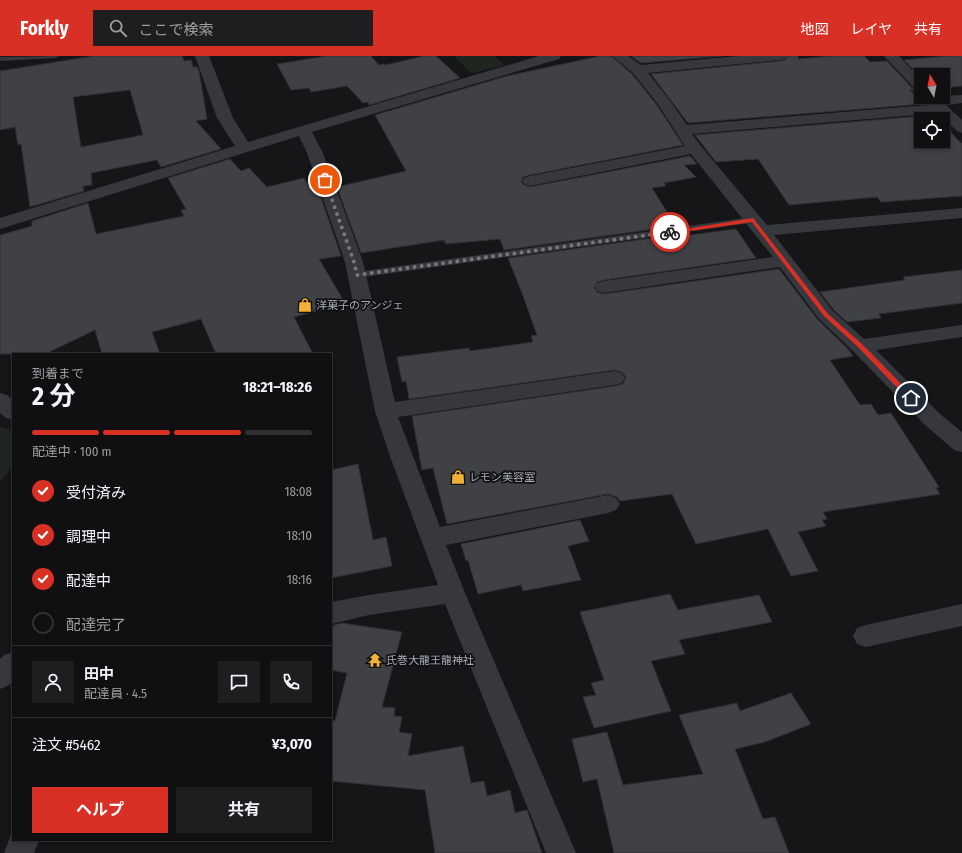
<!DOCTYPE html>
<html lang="ja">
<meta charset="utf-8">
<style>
body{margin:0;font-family:"Fira Sans Condensed","Noto Sans JP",sans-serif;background:#1e1e20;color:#f1f3f6;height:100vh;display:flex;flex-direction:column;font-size:15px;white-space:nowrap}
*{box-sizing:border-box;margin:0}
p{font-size:13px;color:#9c9d9f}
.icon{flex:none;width:22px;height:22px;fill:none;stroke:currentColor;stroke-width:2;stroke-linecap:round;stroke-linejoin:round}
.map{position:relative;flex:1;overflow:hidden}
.side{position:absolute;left:12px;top:297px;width:320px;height:488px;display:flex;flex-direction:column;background:#101012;border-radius:0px;box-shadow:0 2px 6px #0003,0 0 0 1px #303032}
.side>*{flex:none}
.needle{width:26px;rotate:350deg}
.tools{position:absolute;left:914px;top:12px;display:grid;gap:8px}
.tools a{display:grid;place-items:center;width:36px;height:36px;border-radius:0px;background:#101012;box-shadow:0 2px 6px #0003,0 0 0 1px #303032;font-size:20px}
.pin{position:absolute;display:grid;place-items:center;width:34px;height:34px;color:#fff;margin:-17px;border:2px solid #fff;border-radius:50%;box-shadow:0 1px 4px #0007}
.courier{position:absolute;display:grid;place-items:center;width:40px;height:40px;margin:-20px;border:3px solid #d93025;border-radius:50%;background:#fff;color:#222;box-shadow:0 1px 5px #0007}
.summary em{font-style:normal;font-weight:700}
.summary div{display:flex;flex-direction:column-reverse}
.summary{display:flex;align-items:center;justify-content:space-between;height:68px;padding:0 20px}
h1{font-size:26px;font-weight:700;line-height:30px}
.bar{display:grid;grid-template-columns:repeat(4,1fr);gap:6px 4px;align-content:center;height:48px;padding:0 20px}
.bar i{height:5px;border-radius:3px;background:#303032}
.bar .active{background:#d93025}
.bar p{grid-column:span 4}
.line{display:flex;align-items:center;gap:10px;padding:0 20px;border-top:1px solid #303032}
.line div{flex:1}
.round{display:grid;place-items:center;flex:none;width:42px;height:42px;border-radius:0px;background:#1e1e20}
ol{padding:0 20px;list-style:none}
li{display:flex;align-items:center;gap:12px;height:44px}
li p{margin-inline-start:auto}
li .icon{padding:4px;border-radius:50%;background:#d93025;color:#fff;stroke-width:4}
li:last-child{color:#9c9d9f}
li i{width:22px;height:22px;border:2px solid #303032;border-radius:50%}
.action{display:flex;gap:8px;margin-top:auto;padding:8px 20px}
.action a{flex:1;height:46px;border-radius:0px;background:#d93025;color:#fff;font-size:16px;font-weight:700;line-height:46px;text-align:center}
.action a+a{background:#1e1e20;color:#f1f3f6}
header{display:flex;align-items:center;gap:24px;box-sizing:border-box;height:56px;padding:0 20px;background:#d93025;color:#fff}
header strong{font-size:19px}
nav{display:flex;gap:22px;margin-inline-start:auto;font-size:14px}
.search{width:280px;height:36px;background:#1e1e20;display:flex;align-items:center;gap:10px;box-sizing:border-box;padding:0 14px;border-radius:0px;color:#9c9d9f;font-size:15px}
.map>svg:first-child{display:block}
.green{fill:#1e261f}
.building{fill:#404145;stroke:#303034;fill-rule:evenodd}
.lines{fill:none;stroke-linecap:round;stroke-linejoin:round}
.service{fill:#37383d;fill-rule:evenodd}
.minor{fill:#37383d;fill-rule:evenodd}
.route{fill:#d93025}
.done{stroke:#757880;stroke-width:4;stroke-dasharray:0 7.2}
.labels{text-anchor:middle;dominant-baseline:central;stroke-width:3.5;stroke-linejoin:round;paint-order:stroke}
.poi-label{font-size:11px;fill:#a8adb8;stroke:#111113;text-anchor:start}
</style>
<header>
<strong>Forkly</strong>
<div class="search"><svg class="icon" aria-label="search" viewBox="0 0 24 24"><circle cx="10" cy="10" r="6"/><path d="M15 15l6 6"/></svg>ここで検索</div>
<nav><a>地図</a><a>レイヤ</a><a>共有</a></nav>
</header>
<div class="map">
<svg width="962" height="797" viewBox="0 0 962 797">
<rect width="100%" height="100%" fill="#161618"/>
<!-- green -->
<g class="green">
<polygon points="454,0 494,0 505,9 471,17"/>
<polygon points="0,371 13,374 13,410 0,426"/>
</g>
<!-- building -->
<g class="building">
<path d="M94,0H182L184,5L191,4L193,11H197L199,15L207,63L196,65L221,93L161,111L157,104L91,117L92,129L83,130L84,135L30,151L21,88L18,89L15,71L0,74V15ZM130,34L143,79L81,91L73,41Z"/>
<polygon points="327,0 371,0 379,9 384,8 386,9 424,0 436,0 460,22 369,49 368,46 363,47 347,30 311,36 309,32 291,34 277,8"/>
<polygon points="600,0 611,0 632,18 656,48 683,89 530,119 523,121 521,126 524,129 530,131 690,100 697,108 684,109 696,121 664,127 666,130 652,132 676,170 504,194 500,183 446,188 444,184 361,197 337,131 406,115 375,59 507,20"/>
<polygon points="631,0 722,0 641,7"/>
<polygon points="788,0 798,0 798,3 831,0 864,0 870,6 887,5 914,34 910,34 923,48 688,67 651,18 780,5 785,4"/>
<polygon points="947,0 962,0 962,30 943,32 943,19 921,19 921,21 904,4"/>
<polygon points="934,59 938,63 921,63 921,85 943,85 943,68 962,88 962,140 881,146 877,141 789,149 758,103 716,106 695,79"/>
<polygon points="230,103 241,115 249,112 267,131 304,122 314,137 319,136 341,200 319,203 345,247 294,261 313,298 216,298 201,263 152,276 160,298 102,298 95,274 45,298 0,298 0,179 32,170 32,165 88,147 96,178 184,160 181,154 186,153 168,122"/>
<polygon points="736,173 756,202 604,224 597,226 594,232 597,236 604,238 779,213 818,264 847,292 853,300 830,304 860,349 871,348 878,359 891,357 939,431 936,432 940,438 823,456 827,463 822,464 826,470 798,476 818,515 791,520 768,473 696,488 672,438 620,445 617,441 608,438 447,468 433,412 422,414 412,360 615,330 623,328 626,321 622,316 615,314 409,343 406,325 402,326 397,301 469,292 470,295 533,286 531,280 537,279 522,237 508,202 681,178 682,180"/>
<polygon points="962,214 962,247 879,258 881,262 847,266 834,254 820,236 905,224 903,221"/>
<polygon points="358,408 373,484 386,481 392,510 331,522 331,414"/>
<polygon points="580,464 589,485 568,490 581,524 523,535 521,529 478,538 468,504 466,505 461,488"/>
<polygon points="670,538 678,554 759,539 772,566 679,584 685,598 651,605 671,655 594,672 583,641 596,639 591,627 604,624 580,556"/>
<polygon points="342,567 402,576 382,651 395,652 394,660 402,661 399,676 412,678 408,700 463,690 471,727 484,725 487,740 510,734 515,757 527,754 542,797 435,797 425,734 331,725 331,664 335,665 347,617 331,614 331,579 334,569"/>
<polygon points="791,637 811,668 765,686 735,693 763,763 775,761 789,797 614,797 597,723 583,726 572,683 607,676 623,729 703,718 679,659 737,647 740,655"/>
</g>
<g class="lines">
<!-- service -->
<g class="service">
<polygon points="59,0 55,2 0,5 0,1"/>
<polygon points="753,161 757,162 758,164 757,166 357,222 352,219 357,216"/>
</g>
<!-- minor -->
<g class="minor">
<polygon points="195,0 209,0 233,62 248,86 539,0 561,0 559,3 312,76 323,97 363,206 395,346 615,315 622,317 625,322 622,327 615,329 398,361 440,471 608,439 616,442 620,448 616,454 608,457 446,489 465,537 576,797 546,797 445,548 369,559 331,568 331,546 369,539 438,529 391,403 375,355 345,206 307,97 299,80 0,173 0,162 235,90 217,62"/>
<polygon points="612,0 628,0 641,9 738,0 787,0 785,3 780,4 648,17 668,42 687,69 929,49 924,41 962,39 962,47 946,49 962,64 962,77 957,75 938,57 692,78 701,90 767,169 962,152 962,162 774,179 833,255 864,283 962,269 962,281 876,294 940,358 962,376 962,396 954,394 924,368 853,295 819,263 780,211 604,237 597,235 595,231 597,227 604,225 773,201 691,98 530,130 524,128 522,125 524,122 530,120 685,90 657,47 633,17"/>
<polygon points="884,0 899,0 921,23 921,35 916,34"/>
<polygon points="0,337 7,339 13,344 13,364 6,362 0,357"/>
<polygon points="962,548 962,570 866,591 857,588 853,580 857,572 866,569"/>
<polygon points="13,596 13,625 9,629 0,633 0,603 4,599"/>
<polygon points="13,774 13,784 39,784 34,797 4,797"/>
</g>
</g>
<!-- route -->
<polygon class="route" points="753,162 828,258 862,288 913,340 913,344 909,344 858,291 824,260 752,166 670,178 667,176"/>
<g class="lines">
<!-- done -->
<polyline class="done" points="325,124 354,206 357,219 670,176"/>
</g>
<!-- icons -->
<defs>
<symbol id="shop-bare" viewBox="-9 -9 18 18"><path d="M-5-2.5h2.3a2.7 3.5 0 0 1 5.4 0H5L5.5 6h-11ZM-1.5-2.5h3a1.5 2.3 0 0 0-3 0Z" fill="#f2b134" stroke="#111113" stroke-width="2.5" paint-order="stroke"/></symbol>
<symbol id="temple-bare" viewBox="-9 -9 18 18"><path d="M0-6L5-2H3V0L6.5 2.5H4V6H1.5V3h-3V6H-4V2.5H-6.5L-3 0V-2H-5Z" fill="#f2b134" stroke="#111113" stroke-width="2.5" paint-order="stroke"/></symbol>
</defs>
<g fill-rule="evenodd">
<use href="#shop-bare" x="295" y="239" width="20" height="20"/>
<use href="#shop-bare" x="448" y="411" width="20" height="20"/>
<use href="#temple-bare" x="365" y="594" width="20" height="20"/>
</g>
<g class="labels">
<!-- poi labels -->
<g class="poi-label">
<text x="316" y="249">洋菓子のアンジェ</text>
<text x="469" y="421">レモン美容室</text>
<text x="386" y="604">氏巻大龍王龍神社</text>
</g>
</g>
</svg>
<div class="tools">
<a><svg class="needle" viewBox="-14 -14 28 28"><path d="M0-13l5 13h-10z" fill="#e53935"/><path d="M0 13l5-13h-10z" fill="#9c9d9f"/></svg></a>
<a><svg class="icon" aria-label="locate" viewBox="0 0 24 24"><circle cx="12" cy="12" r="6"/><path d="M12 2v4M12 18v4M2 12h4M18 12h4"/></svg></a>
</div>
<div class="pin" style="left:325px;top:124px;background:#ea580c"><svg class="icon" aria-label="bag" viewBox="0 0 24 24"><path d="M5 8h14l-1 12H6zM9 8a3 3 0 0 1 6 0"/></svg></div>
<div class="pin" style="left:911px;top:342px;background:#1f2937"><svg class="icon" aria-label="home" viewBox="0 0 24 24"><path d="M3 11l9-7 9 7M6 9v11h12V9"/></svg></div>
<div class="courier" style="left:670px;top:176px"><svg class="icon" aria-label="bike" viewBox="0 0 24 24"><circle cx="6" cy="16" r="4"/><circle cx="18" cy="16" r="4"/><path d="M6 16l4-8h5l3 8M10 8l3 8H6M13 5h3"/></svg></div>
<section class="side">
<div class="summary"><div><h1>2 分</h1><p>到着まで</p></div><em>18:21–18:26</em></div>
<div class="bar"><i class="active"></i><i class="active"></i><i class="active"></i><i></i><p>配達中 · 100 m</p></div>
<ol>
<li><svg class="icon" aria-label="check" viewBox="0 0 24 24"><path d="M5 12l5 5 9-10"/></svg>受付済み<p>18:08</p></li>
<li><svg class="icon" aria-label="check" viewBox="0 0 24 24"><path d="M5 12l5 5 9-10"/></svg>調理中<p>18:10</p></li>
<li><svg class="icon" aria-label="check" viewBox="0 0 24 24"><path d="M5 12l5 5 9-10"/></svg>配達中<p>18:16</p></li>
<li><i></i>配達完了</li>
</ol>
<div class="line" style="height:72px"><a class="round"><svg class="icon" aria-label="person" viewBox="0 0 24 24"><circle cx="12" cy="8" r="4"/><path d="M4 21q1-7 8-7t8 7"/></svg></a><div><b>田中</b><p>配達員 · 4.5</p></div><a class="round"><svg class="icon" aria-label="chat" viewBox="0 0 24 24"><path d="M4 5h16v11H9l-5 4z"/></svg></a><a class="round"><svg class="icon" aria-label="phone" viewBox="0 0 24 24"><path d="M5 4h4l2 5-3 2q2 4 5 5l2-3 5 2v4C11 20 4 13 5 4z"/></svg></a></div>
<div class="line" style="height:52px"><div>注文 #5462</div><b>¥3,070</b></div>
<div class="action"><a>ヘルプ</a><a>共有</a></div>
</section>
</div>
